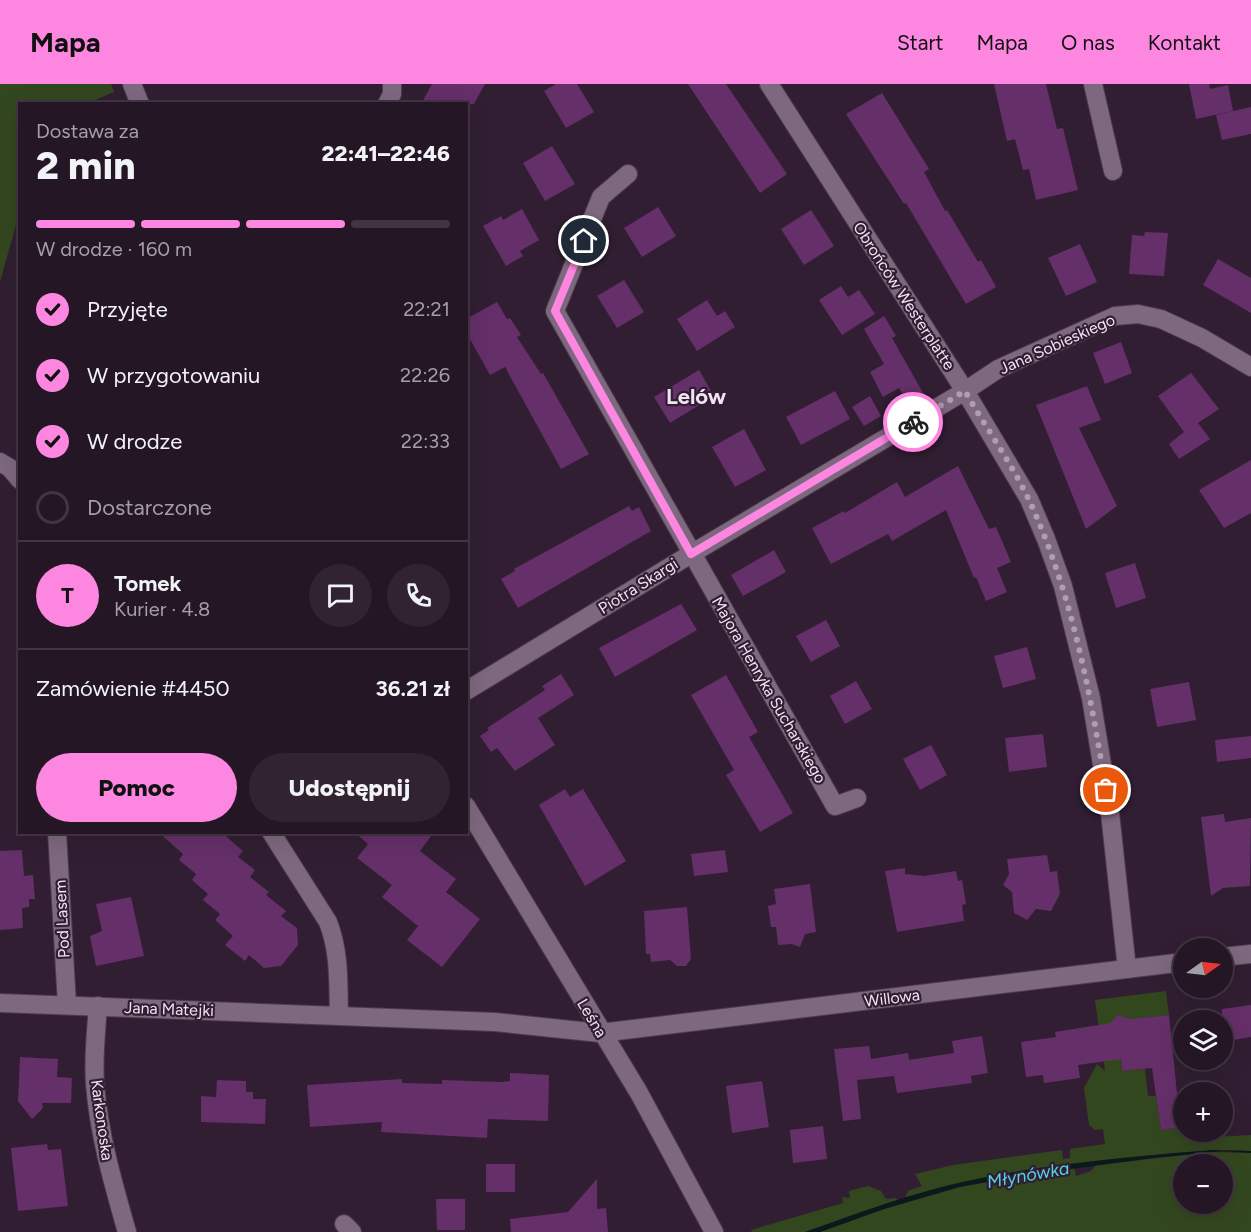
<!DOCTYPE html>
<html lang="pl">
<meta charset="utf-8">
<style>
body{margin:0;font-family:Figtree,sans-serif;background:#312332;color:#f1f3f6;height:100vh;display:flex;flex-direction:column;font-size:22px;white-space:nowrap}
*{box-sizing:border-box;margin:0}
p{font-size:20px;color:#a39fa7}
.icon{flex:none;width:33px;height:33px;fill:none;stroke:currentColor;stroke-width:2;stroke-linecap:round;stroke-linejoin:round}
.map{position:relative;flex:1;overflow:hidden}
.side{position:absolute;left:18px;top:18px;width:450px;height:732px;display:flex;flex-direction:column;background:#251626;border-radius:0px;box-shadow:0 6px 24px #0002,0 0 0 2px #423543}
.side>*{flex:none}
.needle{width:39px;rotate:76deg}
.fabs{position:absolute;left:1173px;top:854px;display:grid;gap:12px}
.fabs a{display:grid;place-items:center;width:60px;height:60px;border-radius:50%;background:#251626;box-shadow:0 6px 24px #0002,0 0 0 2px #423543;font-size:30px}
.pin{position:absolute;display:grid;place-items:center;width:51px;height:51px;color:#fff;margin:-26px;border:3px solid #fff;border-radius:50%;box-shadow:0 2px 6px #0007}
.courier{position:absolute;display:grid;place-items:center;width:60px;height:60px;margin:-30px;border:4px solid #fd86e1;border-radius:50%;background:#fff;color:#222;box-shadow:0 2px 8px #0007}
.head em{font-style:normal;font-weight:800}
.head div{display:flex;flex-direction:column-reverse}
.head{display:flex;align-items:center;justify-content:space-between;height:102px;padding:0 18px}
h1{font-size:39px;font-weight:800;line-height:45px}
.bar{display:grid;grid-template-columns:repeat(4,1fr);gap:9px 6px;align-content:center;height:72px;padding:0 18px}
.bar i{height:8px;border-radius:4px;background:#423543}
.bar .active{background:#fd86e1}
.bar p{grid-column:span 4}
.line{display:flex;align-items:center;gap:15px;padding:0 18px;border-top:2px solid #423543}
.line div{flex:1}
.round{display:grid;place-items:center;flex:none;width:63px;height:63px;border-radius:32px;background:#312332}
ol{padding:0 18px;list-style:none}
li{display:flex;align-items:center;gap:18px;height:66px}
li p{margin-inline-start:auto}
li .icon{padding:6px;border-radius:50%;background:#fd86e1;color:#111;stroke-width:4}
li:last-child{color:#a39fa7}
li i{width:33px;height:33px;border:3px solid #423543;border-radius:50%}
.action{display:flex;gap:12px;margin-top:auto;padding:12px 18px}
.action a{flex:1;height:69px;border-radius:36px;background:#fd86e1;color:#111;font-size:24px;font-weight:800;line-height:69px;text-align:center}
.action a+a{background:#312332;color:#f1f3f6}
header{display:flex;align-items:center;gap:36px;box-sizing:border-box;height:84px;padding:0 30px;background:#fd86e1;color:#111}
header strong{font-size:28px}
nav{display:flex;gap:33px;margin-inline-start:auto;font-size:21px}
.map>svg:first-child{display:block}
.green{fill:#33471f;fill-rule:evenodd}
.water{fill:#0a1a1c}
.building{fill:#652f69}
.lines{fill:none;stroke-linecap:round;stroke-linejoin:round}
.minor-casing{stroke:#4d3c4e;stroke-width:20}
.minor{stroke:#7e687f;stroke-width:18}
.done{stroke:#ae9faf;stroke-width:6;stroke-dasharray:0 10.8}
.route{stroke:#fd86e1;stroke-width:8}
.labels{text-anchor:middle;dominant-baseline:central;stroke-width:4.5;stroke-linejoin:round;paint-order:stroke}
.street-label{font-size:16px;fill:#f1e4f2;stroke:#311e32}
.water-label{font-size:18px;font-style:italic;fill:#54d2e5;stroke:#311e32}
.district-label{font-size:22px;font-weight:bold;fill:#f1e4f2;stroke:#311e32}
</style>
<header>
<strong>Mapa</strong>
<nav><a>Start</a><a>Mapa</a><a>O nas</a><a>Kontakt</a></nav>
</header>
<div class="map">
<svg width="1251" height="1148" viewBox="0 0 1251 1148">
<rect width="100%" height="100%" fill="#311e32"/>
<!-- green -->
<g class="green">
<polygon points="0,0 111,0 114,8 88,19 20,20 19,130 0,198"/>
<path d="M1166,907L1169,931L1126,936L1120,932L1114,935L1118,944L1122,987L1145,985L1148,1012H1156L1161,1046L1181,1042L1180,1032H1183L1184,1047H1213L1214,1053L1251,1051V1067C1200,1065 1150,1071 1100,1078C1033,1086 969,1096 905,1114L908,1107L922,1102L915,1090L953,1081L1062,1066L1063,1075L1070,1074V1065L1105,1060L1103,1045L1095,1046L1089,1041L1084,1004L1097,980L1105,987L1095,916Z"/>
<path d="M1212,1068L1251,1069V1148H820L884,1125L960,1103L1074,1083L1076,1092L1091,1087L1096,1081ZM1184,1080H1222V1119H1184Z"/>
<polygon points="868,1102 881,1107 886,1115 895,1114 898,1116 805,1148 752,1148 751,1146 843,1119 842,1113 850,1114 849,1107"/>
</g>
<!-- water -->
<path class="water" d="M1213,1066L1251,1067V1069L1222,1067L1153,1074L1019,1092L959,1103L884,1125L820,1148H805C855,1130 906,1111 958,1099C1041,1080 1128,1073 1213,1066Z"/>
<!-- building -->
<g class="building">
<polygon points="432,0 485,0 474,20 421,20"/>
<polygon points="556,0 577,0 594,28 566,44 544,7"/>
<polygon points="688,0 726,0 787,90 760,109"/>
<polygon points="994,0 1046,0 1057,45 1063,44 1078,106 1036,116 1029,85 1023,86 1015,55 1007,57"/>
<polygon points="1189,0 1209,0 1210,5 1228,1 1233,27 1196,35"/>
<polygon points="882,9 929,85 924,88 945,127 947,126 978,178 981,176 996,203 966,220 906,119 904,120 846,30"/>
<polygon points="1251,23 1251,50 1222,56 1216,31"/>
<polygon points="552,62 575,100 545,117 523,79"/>
<polygon points="658,123 676,152 642,173 624,144"/>
<polygon points="522,125 539,156 520,167 523,172 506,182 483,142 501,132 503,136"/>
<polygon points="811,126 834,162 804,181 781,145"/>
<polygon points="1145,148 1168,149 1164,192 1129,190 1132,151 1144,152"/>
<polygon points="1080,160 1097,198 1066,212 1048,174"/>
<polygon points="1218,175 1251,194 1251,229 1203,201"/>
<polygon points="624,196 644,228 617,244 597,212"/>
<polygon points="841,202 848,213 859,206 875,230 842,251 819,216"/>
<polygon points="707,216 717,232 725,227 735,243 697,267 677,235"/>
<polygon points="497,218 507,235 510,234 521,251 517,253 541,290 543,289 589,370 561,385 505,283 490,291 466,248 466,235"/>
<polygon points="884,232 896,252 892,254 927,316 912,326 899,304 883,313 870,288 884,280 864,245"/>
<polygon points="1121,258 1132,289 1105,300 1093,269"/>
<polygon points="699,286 714,312 670,339 654,313"/>
<polygon points="1191,289 1219,325 1198,339 1210,355 1179,375 1169,360 1184,348 1158,312"/>
<polygon points="1087,302 1101,336 1079,344 1117,422 1086,445 1036,321"/>
<polygon points="835,307 850,335 801,361 786,333"/>
<polygon points="870,312 881,332 864,342 852,323"/>
<polygon points="744,345 766,386 735,403 712,363"/>
<polygon points="1251,376 1251,429 1224,444 1199,406"/>
<polygon points="958,382 989,445 996,443 1011,478 997,484 1007,508 986,517 976,493 974,494 946,426 892,457 888,450 831,480 812,444 844,427 845,429 897,398 905,413"/>
<polygon points="629,422 632,427 639,423 651,447 518,524 501,495 515,487 514,485"/>
<polygon points="774,466 786,488 743,512 731,491"/>
<polygon points="1135,479 1146,514 1116,524 1105,489"/>
<polygon points="681,520 697,546 615,593 599,564"/>
<polygon points="826,536 840,562 811,578 796,552"/>
<polygon points="1027,563 1036,595 1003,604 994,572"/>
<polygon points="561,590 574,611 538,634 555,661 515,687 497,664 491,668 480,652 489,646 487,644 545,606 542,602"/>
<polygon points="726,591 758,648 749,653 793,729 760,748 726,691 734,686 691,611"/>
<polygon points="856,597 872,625 845,640 830,612"/>
<polygon points="1189,598 1196,636 1157,643 1150,605"/>
<polygon points="1043,650 1047,683 1009,688 1005,654"/>
<polygon points="1251,652 1251,674 1217,678 1215,656"/>
<polygon points="931,661 947,691 920,706 903,675"/>
<polygon points="565,705 570,713 583,705 626,777 585,802 539,721"/>
<polygon points="1224,730 1225,738 1251,734 1250,802 1223,804 1211,812 1201,733"/>
<polygon points="158,748 221,748 243,767 238,773 255,786 250,793 269,808 266,811 286,827 281,832 297,844 298,861 281,882 264,884 249,871 245,877 225,861 233,852 215,836 220,830 203,816 208,810 192,796 196,790 179,776 183,770"/>
<polygon points="354,748 434,748 420,767 456,795 446,808 480,835 442,883 407,856 418,842 382,813 392,801 357,774 368,760"/>
<polygon points="22,766 24,792 33,791 35,815 29,815 29,823 22,824 23,844 0,846 0,767"/>
<polygon points="725,766 728,788 694,792 691,770"/>
<polygon points="1047,771 1050,788 1057,787 1060,810 1051,827 1036,825 1027,836 1014,829 1012,808 1003,801 1009,790 1007,775"/>
<polygon points="905,784 905,790 924,792 956,787 958,797 962,796 966,820 962,821 964,837 897,848 885,787"/>
<polygon points="810,800 816,848 805,850 800,863 792,860 778,861 776,843 771,843 768,822 776,820 774,805"/>
<polygon points="131,813 144,872 96,882 90,852 102,847 96,820"/>
<polygon points="687,823 691,875 686,882 677,882 670,876 651,878 650,870 646,870 644,827"/>
<polygon points="1251,921 1251,953 1222,958 1222,925"/>
<polygon points="1117,931 1131,935 1169,931 1177,1009 1184,1008 1181,1043 1161,1046 1152,984 1122,987 1121,975 1078,981 1080,994 1044,999 1043,991 1026,993 1021,958 1056,953 1055,948 1111,939"/>
<polygon points="982,952 988,989 971,992 972,999 897,1009 894,992 857,996 861,1035 843,1037 834,965 869,962 871,975 908,969 909,976 954,969 952,957"/>
<polygon points="20,973 58,975 57,993 72,994 71,1019 42,1019 43,1024 32,1035 18,1017"/>
<polygon points="510,989 549,991 548,1037 488,1035 487,1054 381,1048 382,1038 310,1043 307,1001 402,995 402,999 442,1000 442,996 500,998 510,997"/>
<polygon points="217,996 246,997 246,1008 253,1008 253,1015 266,1015 265,1040 201,1038 201,1012 216,1013"/>
<polygon points="762,997 769,1043 732,1049 726,1002"/>
<polygon points="823,1042 827,1075 793,1079 790,1046"/>
<polygon points="47,1060 48,1066 61,1065 68,1122 18,1127 11,1064"/>
<rect x="486" y="1080" width="29" height="28"/>
<polygon points="597,1095 597,1125 606,1124 608,1148 511,1148 510,1135 568,1128"/>
<polygon points="436,1115 465,1115 465,1146 437,1146"/>
</g>
<g class="lines">
<defs>
<g id="minor">
<polyline points="132,0 140,20"/>
<polyline points="769,0 965,307 1029,415 1046,455 1063,502 1091,614 1110,729 1127,885"/>
<polyline points="1093,0 1113,87"/>
<polyline points="387,20 392,10 392,0"/>
<polyline points="628,90 601,113 555,227 835,722 857,714"/>
<polyline points="0,378 10,384 20,396"/>
<polyline points="466,607 691,470 965,307 998,285 1115,232 1138,230 1161,235 1202,254 1251,283"/>
<polyline points="466,722 639,1009 714,1148"/>
<polyline points="57,748 67,921"/>
<path d="M271,748L328,838C340,869 338,898 339,931"/>
<polyline points="1222,873 1251,870"/>
<polyline points="0,919 495,938 600,949 1184,878"/>
<path d="M98,922C96,948 93,975 95,1000C99,1051 113,1099 127,1148"/>
<polyline points="344,1140 352,1148"/>
</g>
</defs>
<!-- minor casing -->
<use href="#minor" class="minor-casing"/>
<!-- minor -->
<use href="#minor" class="minor"/>
</g>
<g class="lines">
<!-- done -->
<path class="done" d="M913,338L965,307C986,344 1012,380 1030,418C1072,510 1090,607 1106,706"/>
<!-- route -->
<polyline class="route" points="584,157 555,227 691,470 913,338"/>
</g>
<g class="labels">
<!-- street labels -->
<g class="street-label">
<text transform="translate(904 212) rotate(57)">Obrońców Westerplatte</text>
<text transform="translate(1057 260) rotate(-24)">Jana Sobieskiego</text>
<text transform="translate(638 502) rotate(-32)">Piotra Skargi</text>
<text transform="translate(769 606) rotate(60)">Majora Henryka Sucharskiego</text>
<text transform="translate(62 835) rotate(-93)">Pod Lasem</text>
<text transform="translate(892 914) rotate(-7)">Willowa</text>
<text transform="translate(169 925) rotate(2)">Jana Matejki</text>
<text transform="translate(592 934) rotate(59)">Leśna</text>
<text transform="translate(102 1036) rotate(82)">Karkonoska</text>
</g>
<!-- water labels -->
<g class="water-label">
<text transform="translate(1028 1091) rotate(-10)">Młynówka</text>
</g>
<!-- district labels -->
<g class="district-label">
<text x="696" y="312">Lelów</text>
</g>
</g>
</svg>
<div class="fabs">
<a><svg class="needle" viewBox="-14 -14 28 28"><path d="M0-13l5 13h-10z" fill="#e53935"/><path d="M0 13l5-13h-10z" fill="#a39fa7"/></svg></a>
<a><svg class="icon" aria-label="layers" viewBox="0 0 24 24"><path d="M12 4l9 5-9 5-9-5zM3 14l9 5 9-5"/></svg></a>
<a>+</a>
<a>−</a>
</div>
<div class="pin" style="left:1106px;top:706px;background:#ea580c"><svg class="icon" aria-label="bag" viewBox="0 0 24 24"><path d="M5 8h14l-1 12H6zM9 8a3 3 0 0 1 6 0"/></svg></div>
<div class="pin" style="left:584px;top:157px;background:#1f2937"><svg class="icon" aria-label="home" viewBox="0 0 24 24"><path d="M3 11l9-7 9 7M6 9v11h12V9"/></svg></div>
<div class="courier" style="left:913px;top:338px"><svg class="icon" aria-label="bike" viewBox="0 0 24 24"><circle cx="6" cy="16" r="4"/><circle cx="18" cy="16" r="4"/><path d="M6 16l4-8h5l3 8M10 8l3 8H6M13 5h3"/></svg></div>
<section class="side">
<div class="head"><div><h1>2 min</h1><p>Dostawa za</p></div><em>22:41–22:46</em></div>
<div class="bar"><i class="active"></i><i class="active"></i><i class="active"></i><i></i><p>W drodze · 160 m</p></div>
<ol>
<li><svg class="icon" aria-label="check" viewBox="0 0 24 24"><path d="M5 12l5 5 9-10"/></svg>Przyjęte<p>22:21</p></li>
<li><svg class="icon" aria-label="check" viewBox="0 0 24 24"><path d="M5 12l5 5 9-10"/></svg>W przygotowaniu<p>22:26</p></li>
<li><svg class="icon" aria-label="check" viewBox="0 0 24 24"><path d="M5 12l5 5 9-10"/></svg>W drodze<p>22:33</p></li>
<li><i></i>Dostarczone</li>
</ol>
<div class="line" style="height:108px"><b class="round" style="background:#fd86e1;color:#111">T</b><div><b>Tomek</b><p>Kurier · 4.8</p></div><a class="round"><svg class="icon" aria-label="chat" viewBox="0 0 24 24"><path d="M4 5h16v11H9l-5 4z"/></svg></a><a class="round"><svg class="icon" aria-label="phone" viewBox="0 0 24 24"><path d="M5 4h4l2 5-3 2q2 4 5 5l2-3 5 2v4C11 20 4 13 5 4z"/></svg></a></div>
<div class="line" style="height:78px"><div>Zamówienie #4450</div><b>36.21 zł</b></div>
<div class="action"><a>Pomoc</a><a>Udostępnij</a></div>
</section>
</div>
